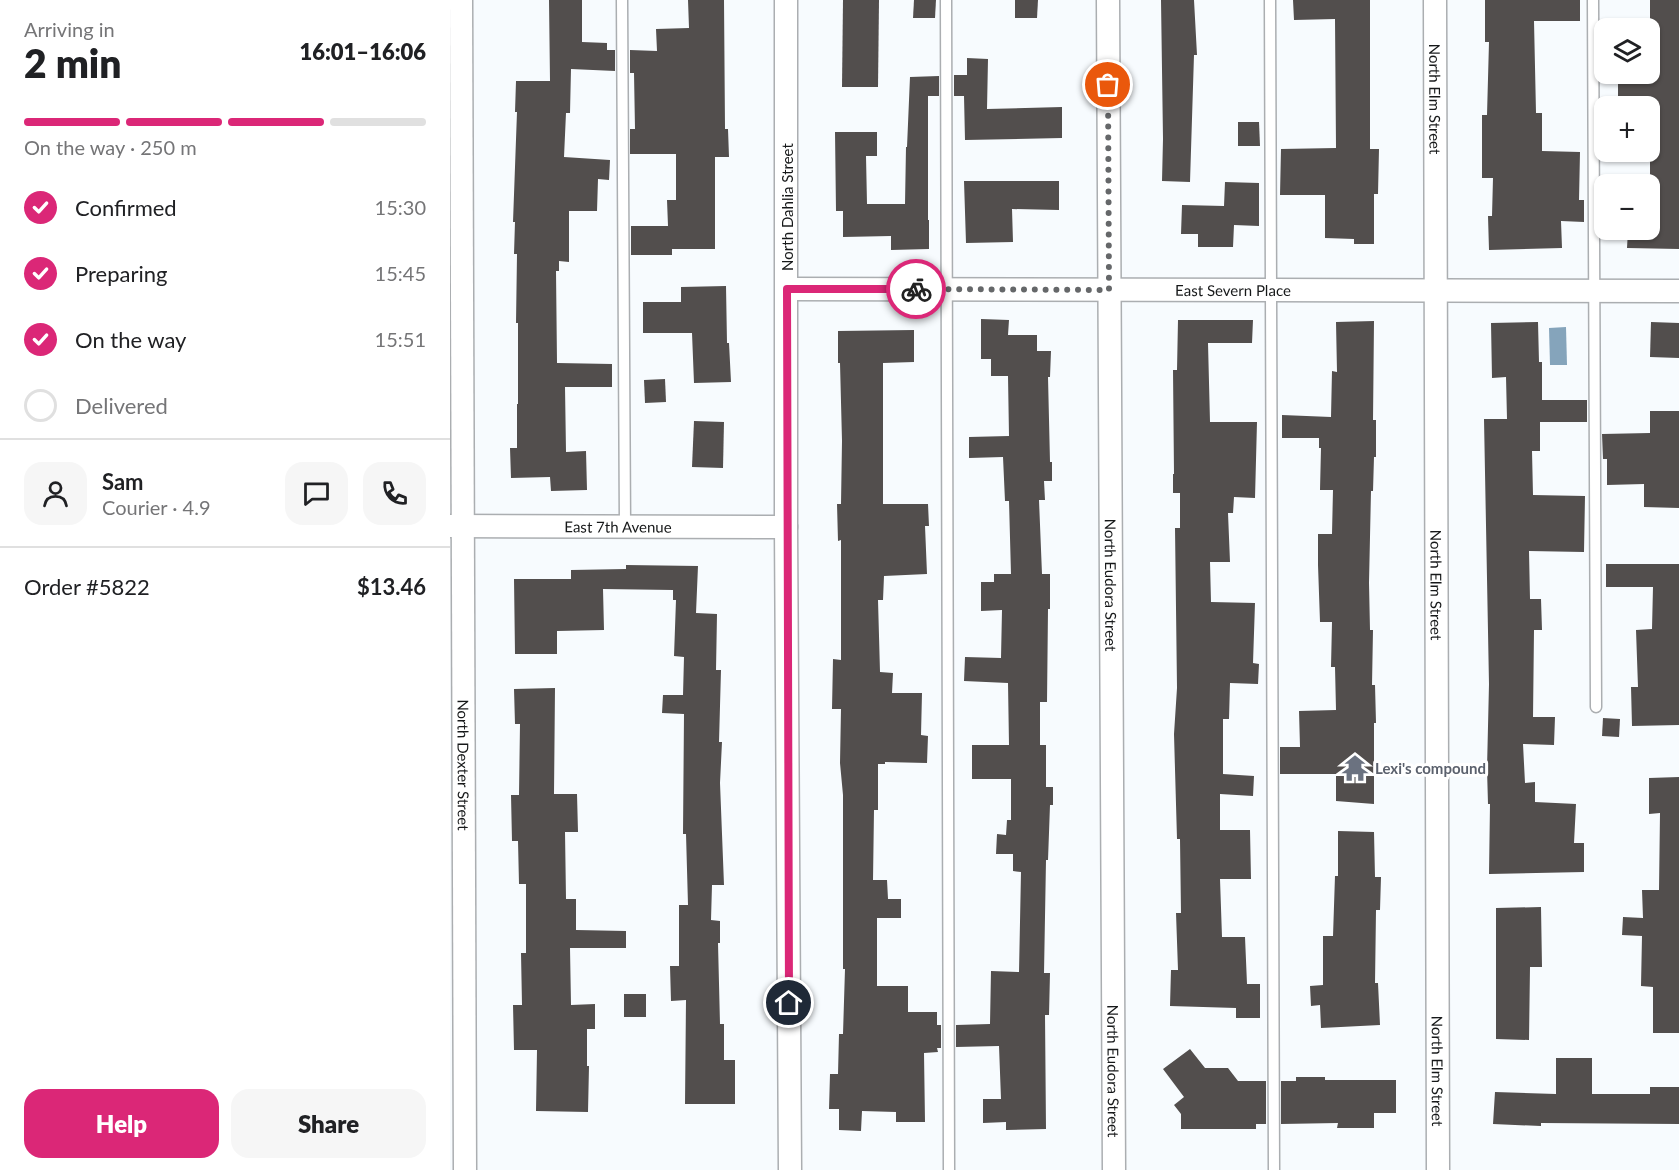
<!DOCTYPE html>
<meta charset="utf-8">
<style>
body{margin:0;font-family:Lato,sans-serif;background:#f6f6f6;color:#202124;height:100vh;display:flex;flex-direction:column;font-size:22px;white-space:nowrap}
*{box-sizing:border-box;margin:0}
p{font-size:20px;color:#757577}
.icon{flex:none;width:33px;height:33px;fill:none;stroke:currentColor;stroke-width:2;stroke-linecap:round;stroke-linejoin:round}
.map{position:relative;flex:1;overflow:hidden}
.sheet{display:flex;flex-direction:column;background:#fff;width:450px}
.sheet>*{flex:none}
.fabs{position:absolute;left:1144px;top:18px;display:grid;gap:12px}
.fabs a{display:grid;place-items:center;width:66px;height:66px;border-radius:12px;background:#fff;box-shadow:0 2px 4px #0004;font-size:30px}
.pin{position:absolute;display:grid;place-items:center;width:51px;height:51px;color:#fff;margin:-26px;border:3px solid #fff;border-radius:50%;box-shadow:0 2px 6px #0007}
.courier{position:absolute;display:grid;place-items:center;width:60px;height:60px;margin:-30px;border:4px solid #db2777;border-radius:50%;background:#fff;color:#222;box-shadow:0 2px 8px #0007}
.overview em{font-style:normal;font-weight:800}
.overview div{display:flex;flex-direction:column-reverse}
.overview{display:flex;align-items:center;justify-content:space-between;height:102px;padding:0 24px}
h1{font-size:39px;font-weight:800;line-height:45px}
.bar{display:grid;grid-template-columns:repeat(4,1fr);gap:9px 6px;align-content:center;height:72px;padding:0 24px}
.bar i{height:8px;border-radius:4px;background:#e0e0e0}
.bar .selected{background:#db2777}
.bar p{grid-column:span 4}
.line{display:flex;align-items:center;gap:15px;padding:0 24px;border-top:2px solid #e0e0e0}
.line div{flex:1}
.round{display:grid;place-items:center;flex:none;width:63px;height:63px;border-radius:18px;background:#f6f6f6}
ol{padding:0 24px;list-style:none}
li{display:flex;align-items:center;gap:18px;height:66px}
li p{margin-inline-start:auto}
li .icon{padding:6px;border-radius:50%;background:#db2777;color:#fff;stroke-width:4}
li:last-child{color:#757577}
li i{width:33px;height:33px;border:3px solid #e0e0e0;border-radius:50%}
.button{display:flex;gap:12px;margin-top:auto;padding:12px 24px}
.button a{flex:1;height:69px;border-radius:18px;background:#db2777;color:#fff;font-size:24px;font-weight:800;line-height:69px;text-align:center}
.button a+a{background:#f6f6f6;color:#202124}
main{display:flex;flex:1;min-height:0}
.map>svg:first-child{display:block}
.water{fill:#85a4bb}
.building{fill:#524e4d}
.lines{fill:none;stroke-linecap:round;stroke-linejoin:round}
.service-casing{stroke:#abaeb1;stroke-width:13}
.minor-casing{stroke:#abaeb1;stroke-width:25}
.service{stroke:#fff;stroke-width:10}
.minor{stroke:#fff;stroke-width:22}
.done{stroke:#656769;stroke-width:6;stroke-dasharray:0 10.8}
.route{stroke:#db2777;stroke-width:8}
.labels{text-anchor:middle;dominant-baseline:central;stroke-width:6;stroke-linejoin:round;paint-order:stroke}
.street-label{font-size:15px;fill:#161819;stroke:#fff}
.worship-label{font-size:15px;font-weight:bold;fill:#5b616d;stroke:#fff;text-anchor:start}
</style>
<main>
<section class="sheet">
<div class="overview"><div><h1>2 min</h1><p>Arriving in</p></div><em>16:01–16:06</em></div>
<div class="bar"><i class="selected"></i><i class="selected"></i><i class="selected"></i><i></i><p>On the way · 250 m</p></div>
<ol>
<li><svg class="icon" aria-label="check" viewBox="0 0 24 24"><path d="M5 12l5 5 9-10"/></svg>Confirmed<p>15:30</p></li>
<li><svg class="icon" aria-label="check" viewBox="0 0 24 24"><path d="M5 12l5 5 9-10"/></svg>Preparing<p>15:45</p></li>
<li><svg class="icon" aria-label="check" viewBox="0 0 24 24"><path d="M5 12l5 5 9-10"/></svg>On the way<p>15:51</p></li>
<li><i></i>Delivered</li>
</ol>
<div class="line" style="height:108px"><a class="round"><svg class="icon" aria-label="person" viewBox="0 0 24 24"><circle cx="12" cy="8" r="4"/><path d="M4 21q1-7 8-7t8 7"/></svg></a><div><b>Sam</b><p>Courier · 4.9</p></div><a class="round"><svg class="icon" aria-label="chat" viewBox="0 0 24 24"><path d="M4 5h16v11H9l-5 4z"/></svg></a><a class="round"><svg class="icon" aria-label="phone" viewBox="0 0 24 24"><path d="M5 4h4l2 5-3 2q2 4 5 5l2-3 5 2v4C11 20 4 13 5 4z"/></svg></a></div>
<div class="line" style="height:78px"><div>Order #5822</div><b>$13.46</b></div>
<div class="button"><a>Help</a><a>Share</a></div>
</section>
<div class="map">
<svg width="1229" height="1170" viewBox="0 0 1229 1170">
<rect width="100%" height="100%" fill="#f7fbfe"/>
<!-- water -->
<polygon class="water" points="1116,327 1117,365 1100,365 1099,328"/>
<!-- building -->
<g class="building">
<polygon points="99,0 132,0 132,42 157,43 157,50 165,50 165,71 121,69 120,113 116,113 114,157 160,160 159,180 148,179 147,211 119,211 119,262 109,261 109,271 106,271 107,363 162,364 162,387 115,387 116,452 136,451 137,490 101,491 100,477 61,478 60,448 67,448 67,404 68,404 68,323 66,323 67,254 64,254 65,222 63,222 67,112 65,112 66,81 100,81"/>
<polygon points="238,0 274,0 275,129 278,129 279,157 265,157 265,249 222,249 222,255 181,255 181,226 218,226 217,200 226,200 226,154 180,154 180,129 185,129 184,73 180,73 180,50 207,51 206,29 239,28"/>
<polygon points="393,0 429,0 428,87 392,87"/>
<polygon points="464,0 486,0 485,18 463,18"/>
<polygon points="565,0 588,0 587,18 565,18"/>
<polygon points="711,0 744,0 747,55 744,55 740,182 712,181 713,139"/>
<polygon points="843,0 920,0 920,149 929,149 928,194 924,194 924,244 904,244 904,239 875,238 875,195 830,195 831,149 886,148 885,19 844,20"/>
<polygon points="1035,0 1130,0 1130,21 1084,21 1086,113 1092,113 1092,151 1130,152 1129,200 1134,200 1134,222 1111,221 1112,248 1039,250 1038,216 1042,216 1043,178 1032,178 1032,115 1037,115 1039,42 1035,42"/>
<polygon points="1200,0 1229,0 1229,249 1177,248 1178,230 1200,230 1200,106 1198,106 1198,100 1168,99 1168,74 1200,74"/>
<polygon points="517,58 538,59 537,109 612,107 612,138 515,140 514,96 504,96 504,75 517,75"/>
<polygon points="489,76 489,96 478,96 478,220 479,220 479,249 441,250 441,236 393,237 393,211 386,211 385,132 427,132 427,156 416,156 417,204 455,204 456,147 457,147 460,77"/>
<polygon points="788,122 809,122 810,146 788,146"/>
<polygon points="514,181 609,181 609,210 562,209 563,242 516,243"/>
<polygon points="775,182 809,183 809,226 784,225 783,247 748,247 748,234 731,234 732,205 774,206"/>
<polygon points="276,286 277,343 279,343 281,382 244,383 242,333 193,333 193,302 231,302 231,287"/>
<polygon points="531,319 559,320 558,335 587,335 587,351 601,351 600,377 598,377 600,462 602,462 602,481 594,481 595,500 589,500 592,574 600,574 600,609 598,609 597,702 590,702 590,745 596,745 596,787 603,787 603,805 600,805 598,860 596,860 594,973 600,973 599,1015 595,1015 596,1129 556,1130 556,1122 533,1123 533,1099 551,1099 549,1046 506,1047 506,1025 540,1024 541,971 569,972 571,872 563,871 563,854 546,854 547,834 556,835 557,820 561,820 561,779 522,779 522,745 559,745 558,683 514,681 515,657 551,658 552,610 531,611 531,582 544,582 544,574 561,574 559,501 555,501 553,457 519,458 519,437 559,436 558,376 541,376 541,359 531,359"/>
<polygon points="728,320 803,320 802,343 758,343 760,422 807,422 805,498 784,497 783,513 778,513 780,562 760,562 761,602 805,603 803,663 809,664 808,684 780,683 779,719 773,719 773,774 804,776 803,796 770,794 770,830 800,830 801,879 770,879 772,937 795,937 797,984 810,984 810,1018 786,1018 786,1008 720,1006 721,970 728,970 726,913 731,913 730,839 727,839 724,734 727,688 725,528 730,528 730,493 723,493 723,474 724,474 723,370 727,370"/>
<polygon points="924,321 923,420 926,420 926,457 924,457 923,491 921,491 919,583 920,630 923,630 922,685 925,685 926,723 924,723 924,804 886,801 886,774 830,774 830,747 850,747 849,711 886,710 885,667 881,667 882,622 870,622 868,565 868,534 882,534 883,490 870,490 871,448 869,448 869,438 832,438 832,415 881,417 882,371 887,372 886,322"/>
<polygon points="1088,322 1089,362 1092,362 1092,400 1137,400 1137,422 1090,422 1090,451 1082,451 1083,495 1135,496 1134,552 1079,551 1080,599 1091,599 1092,630 1084,630 1083,717 1105,717 1104,745 1073,744 1075,783 1085,782 1085,802 1126,804 1124,843 1134,843 1134,872 1039,874 1040,804 1038,804 1037,769 1039,684 1034,419 1057,419 1056,377 1042,378 1041,323"/>
<polygon points="1201,322 1229,323 1229,358 1200,357"/>
<polygon points="464,330 464,362 433,363 433,504 478,504 479,526 475,526 477,574 434,576 433,600 428,600 430,672 443,673 442,693 472,693 471,735 478,736 477,763 435,762 435,764 428,764 428,810 424,810 423,880 437,880 438,899 451,899 451,918 427,918 427,986 458,986 458,1012 487,1012 487,1025 491,1025 491,1048 487,1048 488,1052 474,1053 475,1122 446,1122 446,1112 412,1111 411,1131 389,1130 389,1109 379,1109 380,1074 388,1074 389,1034 393,1034 395,969 393,969 393,795 390,763 391,709 382,709 383,659 391,660 391,540 388,541 387,504 391,504 392,441 390,363 388,363 388,331"/>
<polygon points="215,379 216,402 195,403 194,380"/>
<polygon points="1200,411 1229,411 1229,508 1194,507 1194,484 1157,485 1157,459 1153,459 1152,434 1200,433"/>
<polygon points="244,421 274,422 273,468 242,467"/>
<polygon points="1156,564 1229,564 1229,725 1182,726 1181,687 1188,687 1186,630 1202,629 1203,587 1156,587"/>
<polygon points="176,565 248,566 246,613 267,614 266,670 271,670 269,742 272,742 270,783 274,885 262,885 261,920 270,921 270,943 268,943 270,1024 274,1024 274,1060 285,1060 285,1104 235,1104 236,1000 221,1001 220,966 229,966 229,905 238,905 236,834 233,834 234,714 212,713 213,695 233,695 234,657 224,656 226,600 223,600 223,590 153,589 154,630 107,631 107,654 65,654 64,579 121,579 121,570 176,569"/>
<polygon points="105,688 104,794 127,794 128,832 115,832 116,899 126,899 126,930 176,931 176,948 120,948 121,1005 145,1004 145,1029 137,1029 137,1066 139,1066 138,1112 86,1111 87,1050 64,1050 63,1005 72,1005 71,953 76,953 76,884 69,884 68,841 62,841 61,795 69,795 70,724 65,724 64,689"/>
<polygon points="1153,718 1170,719 1169,737 1152,736"/>
<polygon points="1229,777 1229,1033 1203,1033 1203,987 1191,986 1192,936 1172,935 1173,917 1193,918 1192,890 1209,890 1210,813 1199,814 1199,778"/>
<polygon points="888,831 924,832 925,877 931,877 930,910 926,910 925,983 928,983 930,1025 871,1028 870,1005 861,1006 860,986 873,985 873,936 883,936 885,876 888,876"/>
<polygon points="1091,907 1092,967 1080,967 1079,1040 1046,1039 1046,908"/>
<rect x="174" y="994" width="22" height="23"/>
<polygon points="740,1049 755,1068 778,1068 788,1081 816,1081 816,1124 806,1124 806,1129 731,1129 731,1114 724,1105 734,1097 713,1069"/>
<polygon points="1106,1058 1142,1058 1142,1094 1200,1094 1200,1087 1229,1087 1229,1124 1091,1123 1091,1126 1043,1124 1045,1092 1106,1094"/>
<polygon points="846,1077 875,1077 875,1080 946,1080 946,1113 924,1113 924,1128 887,1128 888,1123 831,1124 831,1081 846,1081"/>
</g>
<g class="lines">
<defs>
<g id="service">
<polyline points="172,0 175,526"/>
<polyline points="496,0 499,1170"/>
<polyline points="820,0 824,1170"/>
<polyline points="1143,0 1146,707"/>
</g>
<g id="minor">
<path id="s1" d="M11,0L15,1170"/>
<polyline points="336,0 336,527 340,1170"/>
<path id="s2" d="M658,0L664,1170"/>
<path id="s3" d="M985,0L988,1170"/>
<path id="s4" d="M337,289L1229,291"/>
<path id="s5" d="M0,526L336,527"/>
</g>
</defs>
<!-- service casing -->
<use href="#service" class="service-casing"/>
<!-- minor casing -->
<use href="#minor" class="minor-casing"/>
<!-- service -->
<use href="#service" class="service"/>
<!-- minor -->
<use href="#minor" class="minor"/>
</g>
<g class="lines">
<!-- done -->
<polyline class="done" points="466,289 659,290 658,85"/>
<!-- route -->
<polyline class="route" points="339,1003 337,289 466,289"/>
</g>
<!-- icons -->
<defs>
<symbol id="temple-bare" viewBox="-9 -9 18 18"><path d="M0-6L5-2H3V0L6.5 2.5H4V6H1.5V3h-3V6H-4V2.5H-6.5L-3 0V-2H-5Z" fill="#6b7280" stroke="#fff" stroke-width="2.5" paint-order="stroke"/></symbol>
</defs>
<g fill-rule="evenodd">
<use href="#temple-bare" x="886" y="749" width="38" height="38"/>
</g>
<g class="labels">
<!-- street labels -->
<g class="street-label">
<text stroke="none"><textPath href="#s3" startOffset="99">North Elm Street</textPath></text>
<text transform="translate(337 207) rotate(-90)">North Dahlia Street</text>
<text stroke="none"><textPath href="#s4" startOffset="446">East Severn Place</textPath></text>
<text stroke="none"><textPath href="#s5" startOffset="168">East 7th Avenue</textPath></text>
<text stroke="none"><textPath href="#s2" startOffset="585">North Eudora Street</textPath></text>
<text stroke="none"><textPath href="#s3" startOffset="585">North Elm Street</textPath></text>
<text stroke="none"><textPath href="#s1" startOffset="765">North Dexter Street</textPath></text>
<text stroke="none"><textPath href="#s2" startOffset="1071">North Eudora Street</textPath></text>
<text stroke="none"><textPath href="#s3" startOffset="1071">North Elm Street</textPath></text>
</g>
<!-- worship labels -->
<g class="worship-label">
<text x="925" y="768">Lexi's compound</text>
</g>
</g>
</svg>
<div class="fabs">
<a><svg class="icon" aria-label="layers" viewBox="0 0 24 24"><path d="M12 4l9 5-9 5-9-5zM3 14l9 5 9-5"/></svg></a>
<a>+</a>
<a>−</a>
</div>
<div class="pin" style="left:658px;top:85px;background:#ea580c"><svg class="icon" aria-label="bag" viewBox="0 0 24 24"><path d="M5 8h14l-1 12H6zM9 8a3 3 0 0 1 6 0"/></svg></div>
<div class="pin" style="left:339px;top:1003px;background:#1f2937"><svg class="icon" aria-label="home" viewBox="0 0 24 24"><path d="M3 11l9-7 9 7M6 9v11h12V9"/></svg></div>
<div class="courier" style="left:466px;top:289px"><svg class="icon" aria-label="bike" viewBox="0 0 24 24"><circle cx="6" cy="16" r="4"/><circle cx="18" cy="16" r="4"/><path d="M6 16l4-8h5l3 8M10 8l3 8H6M13 5h3"/></svg></div>
</div>
</main>
